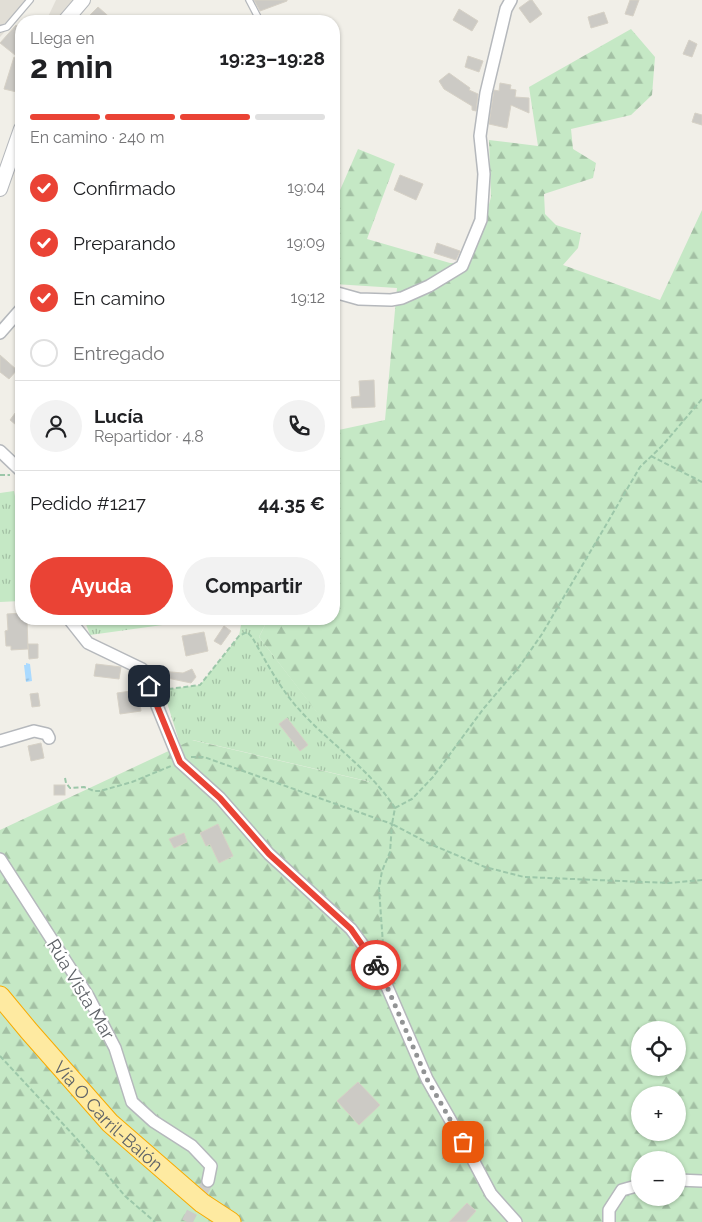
<!DOCTYPE html>
<html lang="es">
<meta charset="utf-8">
<style>
body{margin:0;font-family:Raleway,sans-serif;background:#f2f2f2;color:#202124;height:100vh;display:flex;flex-direction:column;font-size:19px;white-space:nowrap}
*{box-sizing:border-box;margin:0}
p{font-size:16px;color:#757577}
.icon{flex:none;width:28px;height:28px;fill:none;stroke:currentColor;stroke-width:2;stroke-linecap:round;stroke-linejoin:round}
.map{position:relative;flex:1;overflow:hidden}
.side{position:absolute;left:15px;top:15px;width:325px;height:610px;display:flex;flex-direction:column;background:#fff;border-radius:20px;box-shadow:0 1px 4px #0004}
.side>*{flex:none}
.fabs{position:absolute;left:631px;top:1021px;display:grid;gap:10px}
.fabs a{display:grid;place-items:center;width:55px;height:55px;border-radius:50%;background:#fff;box-shadow:0 1px 4px #0004;font-size:25px}
.pin{position:absolute;display:grid;place-items:center;width:42px;height:42px;color:#fff;margin:-21px;border-radius:10px;box-shadow:0 2px 8px #0006}
.courier{position:absolute;display:grid;place-items:center;width:50px;height:50px;margin:-25px;border:4px solid #ea4335;border-radius:50%;background:#fff;color:#222;box-shadow:0 1px 6px #0007}
.summary em{font-style:normal;font-weight:700}
.summary div{display:flex;flex-direction:column-reverse}
.summary{display:flex;align-items:center;justify-content:space-between;height:85px;padding:0 15px}
h1{font-size:32px;font-weight:700;line-height:38px}
.bar{display:grid;grid-template-columns:repeat(4,1fr);gap:8px 5px;align-content:center;height:60px;padding:0 15px}
.bar i{height:6px;border-radius:4px;background:#e0e0e0}
.bar .on{background:#ea4335}
.bar p{grid-column:span 4}
.line{display:flex;align-items:center;gap:12px;padding:0 15px;border-top:1px solid #e0e0e0}
.line div{flex:1}
.round{display:grid;place-items:center;flex:none;width:52px;height:52px;border-radius:26px;background:#f2f2f2}
ol{padding:0 15px;list-style:none}
li{display:flex;align-items:center;gap:15px;height:55px}
li p{margin-inline-start:auto}
li .icon{padding:5px;border-radius:50%;background:#ea4335;color:#fff;stroke-width:4}
li:last-child{color:#757577}
li i{width:28px;height:28px;border:2px solid #e0e0e0;border-radius:50%}
.cta{display:flex;gap:10px;margin-top:auto;padding:10px 15px}
.cta a{flex:1;height:58px;border-radius:30px;background:#ea4335;color:#fff;font-size:20px;font-weight:700;line-height:58px;text-align:center}
.cta a+a{background:#f2f2f2;color:#202124}
.map>svg:first-child{display:block}
.education{fill:#e1ded6}
.grass{fill:url(#grass-tufts)}
.forest{fill:url(#forest-firs);fill-rule:evenodd}
.water{fill:url(#water-ripples)}
.building{fill:#cccac5;stroke:#d6d1c6}
.lines{fill:none;stroke-linecap:round;stroke-linejoin:round}
.minor-tunnel{stroke:#ccccc8;stroke-width:11;stroke-dasharray:11 5.5;stroke-linecap:butt}
.service-casing{stroke:#b5b8bc;stroke-width:8}
.minor-casing{stroke:#b5b8bc;stroke-width:14}
.tertiary-casing{stroke:#b5b8bc;stroke-width:16}
.trunk-casing{stroke:#f9ab00;stroke-width:21}
.path{stroke:#9cc7a9;stroke-width:2;stroke-dasharray:5 2.5;stroke-linecap:butt}
.service{stroke:#fff;stroke-width:5.5}
.minor{stroke:#fff;stroke-width:11}
.tertiary{stroke:#fff;stroke-width:14}
.trunk{stroke:#feeaa1;stroke-width:19}
.done{stroke:#929495;stroke-width:5;stroke-dasharray:0 9}
.route{stroke:#ea4335;stroke-width:6}
.labels{text-anchor:middle;dominant-baseline:central;stroke-width:4.5;stroke-linejoin:round;paint-order:stroke}
.street-label{font-size:18px;fill:#5f6368;stroke:#fff}
</style>
<div class="map">
<svg width="702" height="1222" viewBox="0 0 702 1222">
<defs>
<pattern id="grass-tufts" width="24" height="20" patternUnits="userSpaceOnUse" patternTransform="scale(1.25)"><rect width="24" height="20" fill="#c5e8c5"/><path d="M3 7l-1-3M5 7V3M7 7l1-3M15 17l-1-3M17 17v-4M19 17l1-3" fill="none" stroke="#a3c0a4"/></pattern>
<pattern id="forest-firs" width="22" height="20" patternUnits="userSpaceOnUse" patternTransform="scale(1.25)"><rect width="22" height="20" fill="#c5e8c5"/><path d="M5 1l3.5 6h-7zM16 11l3.5 6h-7z" fill="#a3c0a4"/></pattern>
<pattern id="water-ripples" width="26" height="14" patternUnits="userSpaceOnUse" patternTransform="scale(1.25)"><rect width="26" height="14" fill="#aadaff"/><path d="M2 4q2-2 4 0t4 0M15 11q2-2 4 0t4 0" fill="none" stroke="#8eb4d2"/></pattern>
</defs>
<rect width="100%" height="100%" fill="#f1efe8"/>
<!-- education -->
<g class="education">
<polygon points="0,0 34,0 0,37"/>
<polygon points="56,0 83,0 65,21 46,21"/>
</g>
<!-- grass -->
<g class="grass">
<polygon points="14,491 21,528 21,601 0,602 0,493"/>
<polygon points="84,619 206,619 90,635"/>
<polygon points="242,619 268,619 259,637 371,782 193,740 181,747 163,690 200,685 239,636"/>
</g>
<!-- forest -->
<path class="forest" d="M631,29L655,57L652,95L631,115L571,129L573,149L596,163L593,178L544,194L545,214L556,225L581,233L578,248L563,265L660,300L702,210V1222H0V830L192,740L370,782L259,637L268,619H334V431L385,420L397,288L334,284V204L358,149L395,164L367,239L450,263H467L482,231L491,197L489,140L538,146L529,87ZM640,1030H678V1068H640ZM640,1095H678V1132H640ZM640,1160H678V1198H640Z"/>
<!-- water -->
<polygon class="water" points="26,663 30,664 32,681 26,682 24,665 26,665"/>
<!-- building -->
<g class="building">
<polygon points="254,0 287,0 287,1 260,11"/>
<polygon points="530,0 532,0 542,14 530,23 519,8"/>
<polygon points="630,0 639,0 633,16 625,14"/>
<polygon points="98,7 114,21 94,21 89,16"/>
<polygon points="459,9 478,21 472,31 453,20"/>
<polygon points="604,12 608,23 591,28 588,17"/>
<polygon points="16,25 21,29 21,47 15,55 0,43"/>
<polygon points="689,40 697,44 692,57 683,54"/>
<polygon points="468,56 483,61 479,72 465,67"/>
<polygon points="14,57 21,61 21,93 4,89"/>
<polygon points="449,73 470,88 469,90 478,94 476,111 472,110 472,106 444,89 439,81"/>
<polygon points="500,83 511,85 510,89 516,90 515,97 529,98 529,113 511,105 507,128 489,124 494,90 499,91"/>
<polygon points="695,113 702,115 702,125 692,122"/>
<polygon points="400,175 423,184 416,200 394,190"/>
<polygon points="437,243 460,251 456,260 434,253"/>
<polygon points="0,355 17,370 9,379 0,372"/>
<polygon points="374,380 375,407 352,408 351,397 360,396 359,381"/>
<polygon points="21,405 21,429 10,420"/>
<polygon points="21,613 21,619 27,619 28,649 11,650 11,646 6,646 5,631 8,630 7,614"/>
<polygon points="224,626 231,631 221,645 214,641"/>
<polygon points="204,632 208,651 186,656 182,636"/>
<polygon points="28,644 38,644 38,658 29,659"/>
<polygon points="96,664 121,667 119,679 94,676"/>
<polygon points="192,669 196,677 191,683 158,676 159,671 183,673"/>
<polygon points="138,690 141,711 120,714 117,693"/>
<polygon points="38,693 40,706 32,707 30,694"/>
<polygon points="287,718 308,745 300,751 279,724"/>
<polygon points="41,743 44,758 31,761 28,746"/>
<rect x="54" y="785" width="11" height="10"/>
<polygon points="218,824 233,856 219,863 210,844 206,846 200,833"/>
<polygon points="184,833 187,842 174,848 169,839"/>
<polygon points="358,1082 380,1105 359,1125 337,1101"/>
<polygon points="467,1203 476,1211 466,1222 449,1222"/>
</g>
<g class="lines">
<!-- minor-tunnel -->
<polyline class="minor-tunnel" points="187,1222 208,1181"/>
<defs>
<g id="service">
<polyline points="249,0 260,21"/>
<polyline points="0,29 7,27 30,0"/>
</g>
<g id="minor">
<polyline points="334,292 359,299 391,300 402,298 429,286 462,266 481,220 484,174 480,136 486,93 506,9 511,0"/>
<polyline points="0,333 21,309"/>
<polyline points="0,451 21,471"/>
<polyline points="69,619 88,643 142,669 180,762 220,798 269,854 351,929 371,956 385,982 427,1079 472,1158 491,1194 516,1222"/>
<polyline points="0,741 34,731 47,734 49,738"/>
<polyline points="0,859 88,996 115,1048 132,1102 153,1121 192,1146 211,1166 208,1181"/>
<polyline points="678,1180 702,1181"/>
<polyline points="609,1222 609,1210 622,1190 640,1185"/>
</g>
<g id="tertiary">
<polyline points="65,21 83,0"/>
<polyline points="0,189 21,129"/>
</g>
<g id="trunk">
<path id="s1" d="M0,996L29,1031L110,1123L202,1203L231,1222"/>
</g>
</defs>
<!-- service casing -->
<use href="#service" class="service-casing"/>
<!-- minor casing -->
<use href="#minor" class="minor-casing"/>
<!-- tertiary casing -->
<use href="#tertiary" class="tertiary-casing"/>
<!-- trunk casing -->
<use href="#trunk" class="trunk-casing"/>
<!-- path -->
<g class="path">
<polyline points="651,456 702,482"/>
<polyline points="0,475 10,475"/>
<path d="M161,690L200,685L239,636L247,632L252,637C264,658 276,681 291,700C322,739 368,766 395,808L392,824L430,844L485,867L524,877L669,883L702,880"/>
<polyline points="191,757 204,757 392,824 390,852 382,871 379,888 384,958"/>
<polyline points="65,778 66,783 70,788 84,787 94,791 100,791 132,782 171,766"/>
<polyline points="395,808 412,799 433,777 484,708 519,667 542,634 640,467 662,446 702,399"/>
<polyline points="0,1056 77,1139 125,1196 155,1222"/>
</g>
<!-- service -->
<use href="#service" class="service"/>
<!-- minor -->
<use href="#minor" class="minor"/>
<!-- tertiary -->
<use href="#tertiary" class="tertiary"/>
<!-- trunk -->
<use href="#trunk" class="trunk"/>
</g>
<g class="lines">
<!-- done -->
<polyline class="done" points="376,965 385,982 427,1079 463,1142"/>
<!-- route -->
<polyline class="route" points="149,686 180,762 220,798 269,854 351,929 376,965"/>
</g>
<g class="labels">
<!-- street labels -->
<g class="street-label">
<text transform="translate(81 989) rotate(59)">Rúa Vista Mar</text>
<text stroke="none"><textPath href="#s1" startOffset="162">Vía O Carril-Baión</textPath></text>
</g>
</g>
</svg>
<div class="fabs">
<a><svg class="icon" aria-label="locate" viewBox="0 0 24 24"><circle cx="12" cy="12" r="6"/><path d="M12 2v4M12 18v4M2 12h4M18 12h4"/></svg></a>
<a>+</a>
<a>−</a>
</div>
<div class="pin" style="left:463px;top:1142px;background:#ea580c"><svg class="icon" aria-label="bag" viewBox="0 0 24 24"><path d="M5 8h14l-1 12H6zM9 8a3 3 0 0 1 6 0"/></svg></div>
<div class="pin" style="left:149px;top:686px;background:#1f2937"><svg class="icon" aria-label="home" viewBox="0 0 24 24"><path d="M3 11l9-7 9 7M6 9v11h12V9"/></svg></div>
<div class="courier" style="left:376px;top:965px"><svg class="icon" aria-label="bike" viewBox="0 0 24 24"><circle cx="6" cy="16" r="4"/><circle cx="18" cy="16" r="4"/><path d="M6 16l4-8h5l3 8M10 8l3 8H6M13 5h3"/></svg></div>
<section class="side">
<div class="summary"><div><h1>2 min</h1><p>Llega en</p></div><em>19:23–19:28</em></div>
<div class="bar"><i class="on"></i><i class="on"></i><i class="on"></i><i></i><p>En camino · 240 m</p></div>
<ol>
<li><svg class="icon" aria-label="check" viewBox="0 0 24 24"><path d="M5 12l5 5 9-10"/></svg>Confirmado<p>19:04</p></li>
<li><svg class="icon" aria-label="check" viewBox="0 0 24 24"><path d="M5 12l5 5 9-10"/></svg>Preparando<p>19:09</p></li>
<li><svg class="icon" aria-label="check" viewBox="0 0 24 24"><path d="M5 12l5 5 9-10"/></svg>En camino<p>19:12</p></li>
<li><i></i>Entregado</li>
</ol>
<div class="line" style="height:90px"><a class="round"><svg class="icon" aria-label="person" viewBox="0 0 24 24"><circle cx="12" cy="8" r="4"/><path d="M4 21q1-7 8-7t8 7"/></svg></a><div><b>Lucía</b><p>Repartidor · 4.8</p></div><a class="round"><svg class="icon" aria-label="phone" viewBox="0 0 24 24"><path d="M5 4h4l2 5-3 2q2 4 5 5l2-3 5 2v4C11 20 4 13 5 4z"/></svg></a></div>
<div class="line" style="height:65px"><div>Pedido #1217</div><b>44.35 €</b></div>
<div class="cta"><a>Ayuda</a><a>Compartir</a></div>
</section>
</div>
